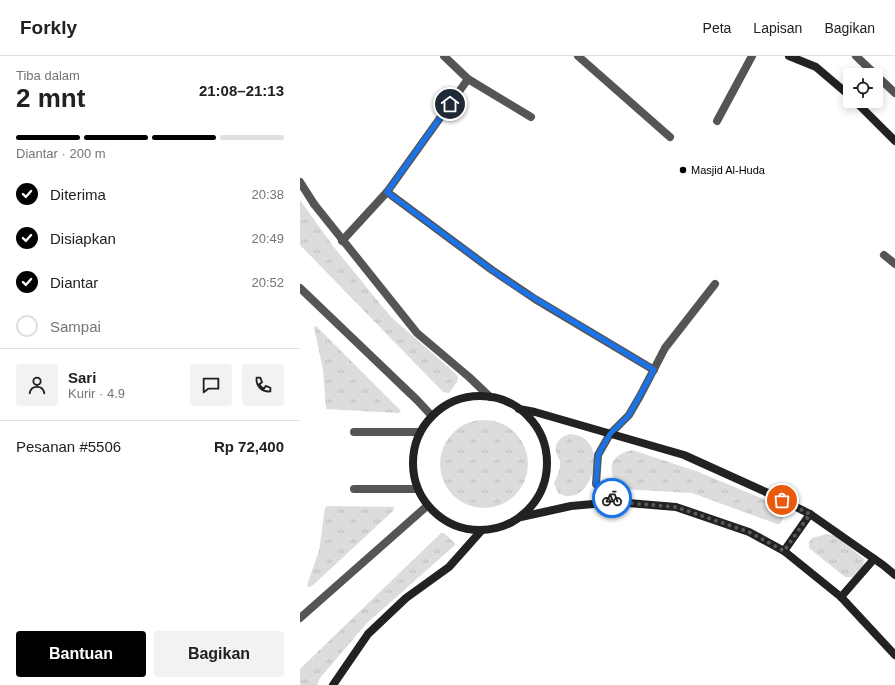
<!DOCTYPE html>
<html lang="id">
<meta charset="utf-8">
<style>
body{margin:0;font-family:Helvetica,sans-serif;background:#f2f2f2;color:#202124;height:100vh;display:flex;flex-direction:column;font-size:15px;white-space:nowrap}
*{box-sizing:border-box;margin:0}
p{font-size:13px;color:#757577}
.icon{flex:none;width:22px;height:22px;fill:none;stroke:currentColor;stroke-width:2;stroke-linecap:round;stroke-linejoin:round}
.map{position:relative;flex:1;overflow:hidden}
.panel{display:flex;flex-direction:column;background:#fff;width:300px}
.panel>*{flex:none}
.fabs{position:absolute;left:543px;top:12px;display:grid;gap:8px}
.fabs a{display:grid;place-items:center;width:40px;height:40px;border-radius:4px;background:#fff;box-shadow:0 2px 10px #0003;font-size:20px}
.pin{position:absolute;display:grid;place-items:center;width:34px;height:34px;color:#fff;margin:-17px;border:2px solid #fff;border-radius:50%;box-shadow:0 1px 4px #0007}
.courier{position:absolute;display:grid;place-items:center;width:40px;height:40px;margin:-20px;border:3px solid #1a73e8;border-radius:50%;background:#fff;color:#222;box-shadow:0 1px 5px #0007}
.summary em{font-style:normal;font-weight:600}
.summary div{display:flex;flex-direction:column-reverse}
.summary{display:flex;align-items:center;justify-content:space-between;height:68px;padding:0 16px}
h1{font-size:26px;font-weight:600;line-height:30px}
.bar{display:grid;grid-template-columns:repeat(4,1fr);gap:6px 4px;align-content:center;height:48px;padding:0 16px}
.bar i{height:5px;border-radius:3px;background:#e0e0e0}
.bar .on{background:#000}
.bar p{grid-column:span 4}
.line{display:flex;align-items:center;gap:10px;padding:0 16px;border-top:1px solid #e0e0e0}
.line div{flex:1}
.round{display:grid;place-items:center;flex:none;width:42px;height:42px;border-radius:4px;background:#f2f2f2}
ol{padding:0 16px;list-style:none}
li{display:flex;align-items:center;gap:12px;height:44px}
li p{margin-inline-start:auto}
li .icon{padding:4px;border-radius:50%;background:#000;color:#fff;stroke-width:4}
li:last-child{color:#757577}
li i{width:22px;height:22px;border:2px solid #e0e0e0;border-radius:50%}
.button{display:flex;gap:8px;margin-top:auto;padding:8px 16px}
.button a{flex:1;height:46px;border-radius:4px;background:#000;color:#fff;font-size:16px;font-weight:600;line-height:46px;text-align:center}
.button a+a{background:#f2f2f2;color:#202124}
header{display:flex;align-items:center;gap:24px;box-sizing:border-box;height:56px;padding:0 20px;background:#fff;border-bottom:1px solid #e0e0e0}
header strong{font-size:19px}
nav{display:flex;gap:22px;margin-inline-start:auto;font-size:14px}
main{display:flex;flex:1;min-height:0}
.map>svg:first-child{display:block}
.grass{fill:url(#grass-tufts)}
.lines{fill:none;stroke-linecap:round;stroke-linejoin:round}
.lane{stroke:#555;stroke-width:8}
.street{stroke:#555;stroke-width:8}
.secondary{stroke:#222;stroke-width:8}
.done{stroke:#595959;stroke-width:4;stroke-dasharray:0 7.2}
.route{stroke:#1a73e8;stroke-width:5}
.poi-dot{fill:#000;stroke:#fff;stroke-width:1.5}
.labels{text-anchor:middle;dominant-baseline:central;stroke-width:3;stroke-linejoin:round;paint-order:stroke}
.poi-label{font-size:11px;fill:#000;stroke:#fff;text-anchor:start}
</style>
<header>
<strong>Forkly</strong>
<nav><a>Peta</a><a>Lapisan</a><a>Bagikan</a></nav>
</header>
<main>
<section class="panel">
<div class="summary"><div><h1>2 mnt</h1><p>Tiba dalam</p></div><em>21:08–21:13</em></div>
<div class="bar"><i class="on"></i><i class="on"></i><i class="on"></i><i></i><p>Diantar · 200 m</p></div>
<ol>
<li><svg class="icon" aria-label="check" viewBox="0 0 24 24"><path d="M5 12l5 5 9-10"/></svg>Diterima<p>20:38</p></li>
<li><svg class="icon" aria-label="check" viewBox="0 0 24 24"><path d="M5 12l5 5 9-10"/></svg>Disiapkan<p>20:49</p></li>
<li><svg class="icon" aria-label="check" viewBox="0 0 24 24"><path d="M5 12l5 5 9-10"/></svg>Diantar<p>20:52</p></li>
<li><i></i>Sampai</li>
</ol>
<div class="line" style="height:72px"><a class="round"><svg class="icon" aria-label="person" viewBox="0 0 24 24"><circle cx="12" cy="8" r="4"/><path d="M4 21q1-7 8-7t8 7"/></svg></a><div><b>Sari</b><p>Kurir · 4.9</p></div><a class="round"><svg class="icon" aria-label="chat" viewBox="0 0 24 24"><path d="M4 5h16v11H9l-5 4z"/></svg></a><a class="round"><svg class="icon" aria-label="phone" viewBox="0 0 24 24"><path d="M5 4h4l2 5-3 2q2 4 5 5l2-3 5 2v4C11 20 4 13 5 4z"/></svg></a></div>
<div class="line" style="height:52px"><div>Pesanan #5506</div><b>Rp 72,400</b></div>
<div class="button"><a>Bantuan</a><a>Bagikan</a></div>
</section>
<div class="map">
<svg width="595" height="629" viewBox="0 0 595 629">
<defs>
<pattern id="grass-tufts" width="24" height="20" patternUnits="userSpaceOnUse"><rect width="24" height="20" fill="#dcdcdc"/><path d="M3 7l-1-3M5 7V3M7 7l1-3M15 17l-1-3M17 17v-4M19 17l1-3" fill="none" stroke="#bbb"/></pattern>
</defs>
<rect width="100%" height="100%" fill="#fff"/>
<!-- grass -->
<g class="grass">
<polygon points="0,144 33,190 90,260 155,317 158,321 157,326 149,337 143,336 0,189"/>
<polygon points="15,270 16,270 101,355 99,357 26,353 23,313 14,272"/>
<circle cx="184" cy="408" r="44"/>
<path d="M270,378C276,379 283,380 287,385C302,398 292,442 267,440C264,440 261,438 258,437L254,427C257,421 261,413 260,405C259,402 257,399 256,396C254,386 262,380 270,378Z"/>
<path d="M332,394L396,415L485,452L486,457L480,468H477L392,437L323,433L315,428C308,408 311,400 332,394Z"/>
<polygon points="27,450 94,451 93,455 12,530 8,531 7,529 19,495 25,452"/>
<polygon points="141,477 144,477 155,487 155,489 67,567 20,622 17,629 0,629 0,613 3,610"/>
<polygon points="527,478 536,480 564,503 563,510 552,521 545,521 509,492 509,486 512,482"/>
</g>
<g class="lines">
<!-- lane -->
<g class="lane">
<polyline points="417,65 452,0"/>
<polyline points="0,126 14,148"/>
<polyline points="0,232 117,344 132,360"/>
<polyline points="54,376 120,376"/>
<polyline points="54,433 117,433"/>
<polyline points="0,562 127,450"/>
</g>
<!-- street -->
<g class="street">
<polyline points="144,0 168,23 231,61"/>
<polyline points="278,0 370,81"/>
<polyline points="556,0 595,37"/>
<polyline points="87,136 192,214 235,243 354,314"/>
<polyline points="14,148 117,277 169,321 190,341"/>
<polyline points="42,185 87,136 168,23"/>
<polyline points="584,199 595,208"/>
<polyline points="316,446 296,428 298,399 310,378 329,359 340,340 365,292 415,228"/>
</g>
<!-- secondary -->
<g class="secondary">
<polyline points="489,0 516,11 550,40"/>
<polyline points="555,45 595,85"/>
<circle cx="180" cy="407" r="67"/>
<polyline points="219,353 235,356 384,399 468,437 510,458 583,509 595,519"/>
<polyline points="221,461 271,450 316,446 376,451 449,476 484,495 541,541 595,599"/>
<polyline points="484,495 510,458"/>
<polyline points="541,541 574,503"/>
<polyline points="33,629 68,578 106,542 149,511 181,475"/>
</g>
</g>
<g class="lines">
<!-- done -->
<polyline class="done" points="312,442 316,446 376,451 449,476 484,495 510,458 482,444"/>
<!-- route -->
<polyline class="route" points="150,48 87,136 192,214 224,236 354,314 329,359 310,378 298,399 296,428 312,442"/>
</g>
<!-- markers -->
<circle class="poi-dot" cx="383" cy="114" r="4"/>
<g class="labels">
<!-- poi labels -->
<g class="poi-label">
<text x="391" y="114">Masjid Al-Huda</text>
</g>
</g>
</svg>
<div class="fabs">
<a><svg class="icon" aria-label="locate" viewBox="0 0 24 24"><circle cx="12" cy="12" r="6"/><path d="M12 2v4M12 18v4M2 12h4M18 12h4"/></svg></a>
</div>
<div class="pin" style="left:482px;top:444px;background:#ea580c"><svg class="icon" aria-label="bag" viewBox="0 0 24 24"><path d="M5 8h14l-1 12H6zM9 8a3 3 0 0 1 6 0"/></svg></div>
<div class="pin" style="left:150px;top:48px;background:#1f2937"><svg class="icon" aria-label="home" viewBox="0 0 24 24"><path d="M3 11l9-7 9 7M6 9v11h12V9"/></svg></div>
<div class="courier" style="left:312px;top:442px"><svg class="icon" aria-label="bike" viewBox="0 0 24 24"><circle cx="6" cy="16" r="4"/><circle cx="18" cy="16" r="4"/><path d="M6 16l4-8h5l3 8M10 8l3 8H6M13 5h3"/></svg></div>
</div>
</main>
